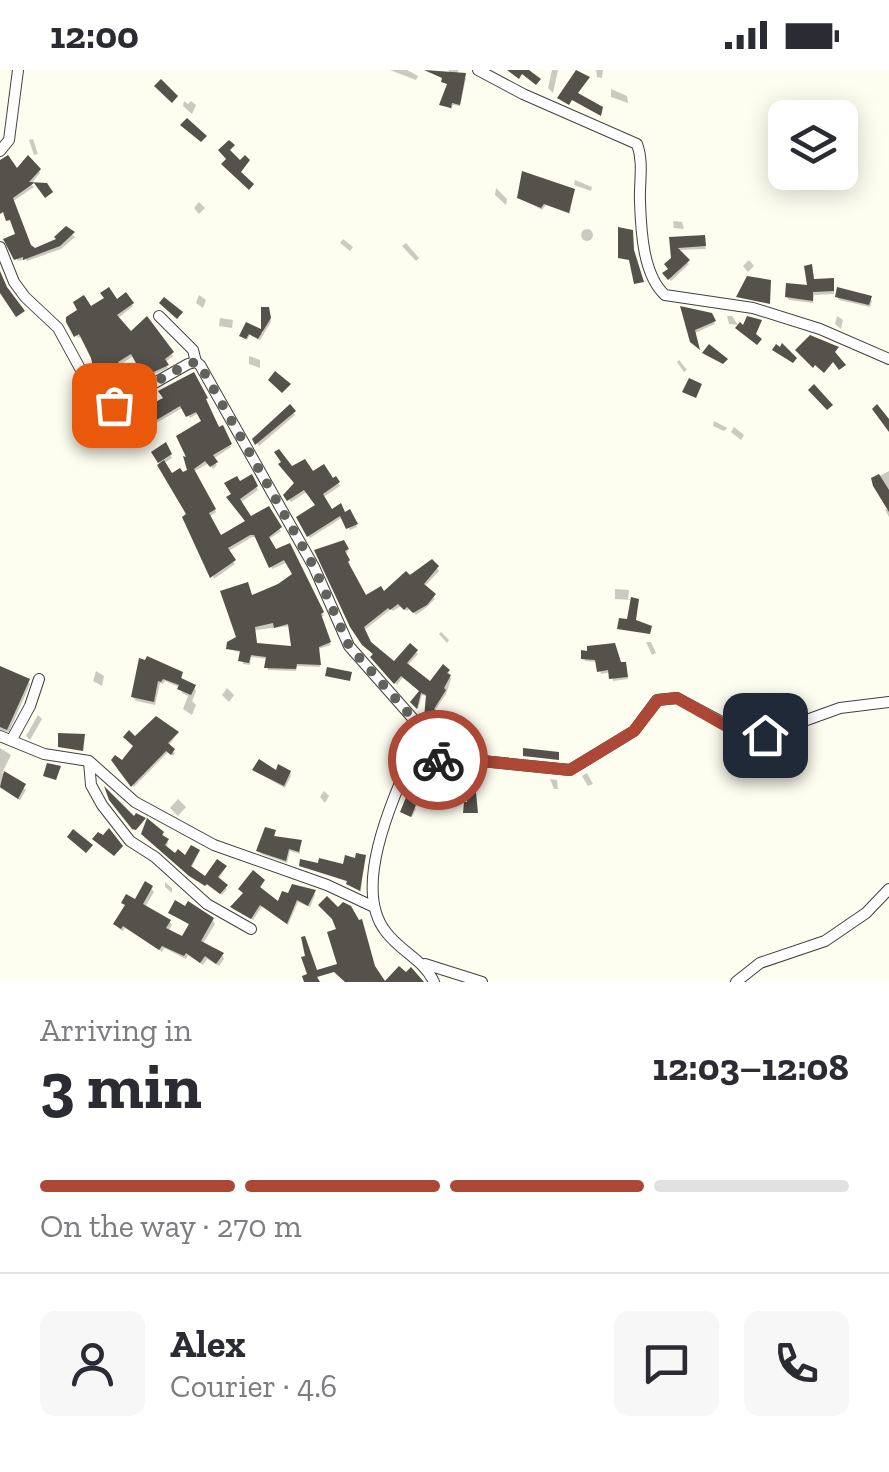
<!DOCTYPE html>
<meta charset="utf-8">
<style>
body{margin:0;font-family:"Zilla Slab",serif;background:#f7f7f7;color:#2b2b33;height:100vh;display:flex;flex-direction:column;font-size:38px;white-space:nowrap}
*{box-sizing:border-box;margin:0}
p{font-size:32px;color:#7c7c81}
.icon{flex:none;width:55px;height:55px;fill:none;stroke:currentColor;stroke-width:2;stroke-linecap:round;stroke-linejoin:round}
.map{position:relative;height:912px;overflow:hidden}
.sheet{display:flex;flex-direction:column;background:#fff;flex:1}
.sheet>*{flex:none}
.controls{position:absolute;left:768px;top:30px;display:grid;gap:20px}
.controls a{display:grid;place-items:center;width:90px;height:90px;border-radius:15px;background:#fff;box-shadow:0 5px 25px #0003;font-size:50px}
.pin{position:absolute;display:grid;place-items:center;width:85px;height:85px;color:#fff;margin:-42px;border-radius:20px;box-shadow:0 5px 15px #0006}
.courier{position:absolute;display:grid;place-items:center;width:100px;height:100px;margin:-50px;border:8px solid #ad4736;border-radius:50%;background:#fff;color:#222;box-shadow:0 2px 12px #0007}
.overview em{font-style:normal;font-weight:700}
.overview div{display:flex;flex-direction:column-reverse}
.overview{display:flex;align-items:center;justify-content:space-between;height:170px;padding:0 40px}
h1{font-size:65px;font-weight:700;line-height:75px}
.bar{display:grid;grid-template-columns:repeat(4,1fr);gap:15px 10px;align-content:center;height:120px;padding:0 40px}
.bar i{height:12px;border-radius:8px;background:#e1e1e2}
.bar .selected{background:#ad4736}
.bar p{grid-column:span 4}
.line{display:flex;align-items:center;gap:25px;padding:0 40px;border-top:2px solid #e1e1e2}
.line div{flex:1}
.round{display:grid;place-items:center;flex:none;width:105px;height:105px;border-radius:15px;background:#f7f7f7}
.status{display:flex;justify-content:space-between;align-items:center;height:70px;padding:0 50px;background:#fff;direction:ltr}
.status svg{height:28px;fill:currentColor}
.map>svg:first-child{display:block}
.shadow{fill:#0003;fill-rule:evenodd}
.building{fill:#55514b;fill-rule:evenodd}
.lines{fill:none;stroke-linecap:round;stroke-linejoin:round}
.minor-casing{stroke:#414141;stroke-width:12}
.minor{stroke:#fff;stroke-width:10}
.done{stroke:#62625d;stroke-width:10;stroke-dasharray:0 18}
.route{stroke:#ad4736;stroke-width:12}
</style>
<div class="status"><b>12:00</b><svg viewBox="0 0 49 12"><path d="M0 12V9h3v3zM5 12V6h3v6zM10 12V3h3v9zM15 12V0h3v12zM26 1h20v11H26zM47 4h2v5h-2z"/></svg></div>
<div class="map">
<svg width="889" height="912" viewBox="0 0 889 912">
<rect width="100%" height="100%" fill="#fdfdf0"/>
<!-- shadow -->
<g class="shadow">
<polygon points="390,0 407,0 418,6 416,10"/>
<polygon points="449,0 458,0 458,4 466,8 460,36 453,35 452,39 442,35 450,15 438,5 449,4"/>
<polygon points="552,0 558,0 553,23 548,18"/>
<polygon points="596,0 603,0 602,8 597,7"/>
<polygon points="611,19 627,26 628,33 611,27"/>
<polygon points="184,31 188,34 191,31 196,35 192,44 183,36"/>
<polygon points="33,69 38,84 34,85 29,70"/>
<polygon points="0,92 16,102 39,100 40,103 31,114 34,117 12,132 30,178 34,181 59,171 66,159 75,167 61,179 27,191 26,189 18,191 7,170 19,165 0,134"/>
<polygon points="575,110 592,117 591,121 574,115"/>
<polygon points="496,118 507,129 506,135 495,125"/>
<polygon points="573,121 570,144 546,135 542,140 520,128"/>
<polygon points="199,132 205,138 199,144 194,138"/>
<polygon points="673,151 682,152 684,159 674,158"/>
<circle cx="587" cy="165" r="6"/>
<polygon points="704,168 706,179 677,180 689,194 671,211 666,204 673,189 671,169"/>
<polygon points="343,169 353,177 350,181 340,173"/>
<polygon points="406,173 419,188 416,191 402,176"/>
<polygon points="749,190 754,196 748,202 743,196"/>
<polygon points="814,212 834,214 834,224 814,225 813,233 789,230 787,227 810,217"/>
<polygon points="199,225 206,230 203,238 196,233"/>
<path d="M126,226L133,236L117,249L131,264L147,250L173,286L164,293L168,298L128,316L130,320L124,323L116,306L99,308L83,266L78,268L69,248L117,232ZM135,285L142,298L124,307L118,296Z"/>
<polygon points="837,226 870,228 872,231 870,237 839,230"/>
<polygon points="683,239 711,246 715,254 695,263"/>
<polygon points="264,240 269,242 271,252 260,270 250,265 247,270 243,268 247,255 263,263"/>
<polygon points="727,246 732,246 738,255 729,254"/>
<polygon points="837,246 843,250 841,259 835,254"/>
<polygon points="220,248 233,250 232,258 219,256"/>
<polygon points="249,286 260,290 260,298 249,294"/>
<polygon points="679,290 687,300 684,302 677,292"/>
<path d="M193,305L218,360L222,358L231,377L213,389L217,395L213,399L209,393L193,402L216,442L209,447L220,469L248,452L229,428L239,415L251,408L258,420L240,433L250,449L268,439L281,461L268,470L275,482L289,476L324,546L320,547L331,575L318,579L320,597L297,596L296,601L268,600V589L251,587L250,595L243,594L242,583L229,579L239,568L252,528L295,505L288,492L272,499L258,467H252L227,482L235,494L214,509L185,448L189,445L154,383L165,376L172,388L163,394L171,406L190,402L204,352L199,343L190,348L184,337L151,356L149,351L133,362L125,350L166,329ZM291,556L294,579L257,575L255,560Z"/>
<polygon points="294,343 295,345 259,376 255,370"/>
<polygon points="714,351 727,358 724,361 713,356"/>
<polygon points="734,357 744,365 741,370 731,362"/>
<polygon points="291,399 332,411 335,409 340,416 322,428 331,442 344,445 349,442 357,457 350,460 343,447 310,468 299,448 318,436 308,421 291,432 286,425 296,413"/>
<polygon points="889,401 889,447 885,440 889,438 874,409"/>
<polygon points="343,473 348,482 344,485 350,494 347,495 365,529 381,520 384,525 406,504 410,509 432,492 439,501 424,517 435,529 427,537 416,545 410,538 407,541 401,536 393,541 391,539 363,561 370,574 394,595 410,576 418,584 407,596 431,614 443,598 448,601 451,609 446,624 434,642 442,649 433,661 446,666 445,670 438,669 437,683 429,680 426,648 429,627 422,625 418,639 413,632 421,622 403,607 397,615 375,590 318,481"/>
<polygon points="615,519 629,520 628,529 633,530 615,529"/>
<polygon points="441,562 449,570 447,573 439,564"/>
<polygon points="646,572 651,572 656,583 652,585"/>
<polygon points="583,583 626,597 628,609 613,611 611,602 601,604 598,592 585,591"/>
<polygon points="141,591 182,604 182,611 194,617 196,621 192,631 196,635 192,645 183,639 188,626 182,623 181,618 165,611 163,614 160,613 155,635 136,631 133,627"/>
<polygon points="0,599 30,614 9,662 0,660"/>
<polygon points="96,601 104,606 102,616 93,611"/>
<polygon points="227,618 234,625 229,632 222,625"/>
<polygon points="38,645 42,649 30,670 26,666"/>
<polygon points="177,664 168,677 175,683 173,686 168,682 134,717 118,700 136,677 135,669"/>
<polygon points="392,668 406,672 406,681 392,676"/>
<polygon points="0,678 11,685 2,703 26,720 20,730 0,718"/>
<polygon points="254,701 290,703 291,706 285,718"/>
<polygon points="587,703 593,714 588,716 582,706"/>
<polygon points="452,704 452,708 434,710 438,719 432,722 426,708 413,736 416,739 412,747 404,744 416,709"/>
<polygon points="550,709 557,710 558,719 554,719"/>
<polygon points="324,721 329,726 325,733 320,727"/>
<polygon points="178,729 186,737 178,746 170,738"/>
<polygon points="274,762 275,769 300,773 300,784 290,781 287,793 261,784 259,780"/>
<polygon points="163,764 168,773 165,778 186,789 199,782 191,799 205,810 225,798 218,810 227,819 222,825 184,800 145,766"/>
<polygon points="364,787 361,822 348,812 302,795 344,797"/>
<polygon points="263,811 260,820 279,835 314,823 315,825 310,837 298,832 288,855 262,836 253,850 234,839 246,824"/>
<polygon points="165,812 172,818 172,823 165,817"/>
<polygon points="151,818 154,822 145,837 169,851 172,855 168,862 183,870 191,856 171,843 212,850 215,854 202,875 222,885 224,889 219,896 207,889 203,895 188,885 186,889 164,878 162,882 125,858 123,861 118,858 116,854"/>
</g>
<!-- building -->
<g class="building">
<polygon points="424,0 466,3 460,35 452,33 451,38 439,35 447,14 441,12 442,8"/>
<polygon points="507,0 529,0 541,9 536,15 522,4 519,9"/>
<polygon points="576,0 590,7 578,23 603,37 601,46 572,30 569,35 557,28"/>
<polygon points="161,9 178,26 172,33 154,16"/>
<polygon points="187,48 207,66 201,72 180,55"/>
<polygon points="229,70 235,75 230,80 240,90 245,85 250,90 241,102 254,114 249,120 221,94 226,89 218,80"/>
<polygon points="8,85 17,98 28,85 41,99 29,112 47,113 53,122 45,128 34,113 13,128 31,175 35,178 56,169 54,167 66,156 75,162 60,176 23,190 23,187 14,190 3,169 15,164 10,150 6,151 3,142 0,144 0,90"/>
<polygon points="522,101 575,119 569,143 544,134 541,138 517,128"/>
<polygon points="618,157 633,160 634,180 644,212 634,214 629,190 618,188"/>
<polygon points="705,165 706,176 678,178 690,190 668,210 662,203 668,199 664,194 671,188 669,167"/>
<polygon points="812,194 814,209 834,208 834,221 813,222 813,231 785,227 786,213 807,215 804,196"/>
<polygon points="0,201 7,217 25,241 16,247 0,223"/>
<polygon points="747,206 771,210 770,234 736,227"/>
<path d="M109,217L117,229L126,222L134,233L117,245L131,261L147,246L174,282L165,289L169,295L129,313L131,316L121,322L112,304L95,307L91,288L79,264L74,267L66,252V247L77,240L73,232L84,225L91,236L104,228L100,223ZM131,284L138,297L125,304L118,292Z"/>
<polygon points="837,217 872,226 869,235 835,227"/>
<polygon points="164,227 183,242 177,249 159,233"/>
<polygon points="680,236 712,243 716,251 695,260 700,280 690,272"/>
<polygon points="261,237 269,237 271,248 258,269 249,264 246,269 239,266 246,252 261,259"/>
<polygon points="747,246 762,250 756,264 762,269 757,275 735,258 740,252 743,255"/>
<polygon points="810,265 839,277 835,282 846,295 839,300 833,292 824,303 815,295 813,298 795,280"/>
<polygon points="782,273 797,288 793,293 772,280 776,274 780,277"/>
<polygon points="709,274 728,289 723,294 702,283"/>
<polygon points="275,301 291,314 282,323 268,310"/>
<path d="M194,302L208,328L206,329L219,357L223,355L232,374L213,385L218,392L210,397L205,391L194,399L216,439L209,443L221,465L245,451L226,427L231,424L224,413L237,406L240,411L252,404L258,416L240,429L251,446L269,436L282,457L269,467L276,479L290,473L324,542L321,544L331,572L319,577L321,595L297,594L296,599L264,598L266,587L251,585L249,593L238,591L240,581L226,579L227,572L236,567L220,521L248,512L252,525L278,514L292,504L284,490L269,498L254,465H250L228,478L236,490L210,508L182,447L186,444L157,395L164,390L172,403L180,398L183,402L187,400L183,386L186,387L176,366L201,351L196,342L186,347L180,336L148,355L145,350L130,361L122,349L163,328L158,321ZM273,553L274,558L288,554L291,576L257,573L255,557Z"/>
<polygon points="689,308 702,314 696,328 682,322"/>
<polygon points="814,314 833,335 827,340 808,320"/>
<polygon points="290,334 296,341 255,375 252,369"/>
<polygon points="877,334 889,349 889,362 872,339"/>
<polygon points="166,372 172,384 158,393 151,382"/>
<polygon points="279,379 292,396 305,389 313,401 324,394 333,408 336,406 340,412 323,424 332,439 341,433 345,442 350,439 358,454 346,459 340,446 307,467 296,447 315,435 304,420 287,431 283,425 294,413 278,394 281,392 274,382"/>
<polygon points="879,404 889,420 889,442 873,416 871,408"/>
<polygon points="344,470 349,479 345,481 350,490 348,492 366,525 381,516 384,521 406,501 410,505 432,489 439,496 424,514 436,524 427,535 413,543 407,537 404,540 398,534 390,540 388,538 364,557 371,572 394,591 410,573 418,580 407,593 430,611 443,594 450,600 447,603 451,605 444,618 446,620 434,639 442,645 432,659 446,661 445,668 438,668 436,681 427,681 424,648 426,625 421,623 417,639 410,632 419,621 401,606 394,614 370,587 373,584 362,575 350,557 314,480"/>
<polygon points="631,527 639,529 636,550 652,556 650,564 617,559 619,548 627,549"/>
<polygon points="615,573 621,592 626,592 628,607 609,609 608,600 597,602 595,590 581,589 581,580 587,581 587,576"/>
<polygon points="147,586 183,602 181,608 196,615 191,625 177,619 179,615 163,609 161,612 158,611 154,632 131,627 139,588 145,590"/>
<polygon points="0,596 30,609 7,660 0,657"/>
<polygon points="327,597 352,602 350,611 325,606"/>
<polygon points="156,646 179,662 168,673 175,679 171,685 166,681 131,717 111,690 115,685 122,690 133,676 123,667 129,660 135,666"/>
<polygon points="58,663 85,664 83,681 58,677"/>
<polygon points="523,678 559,682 559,690 523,686"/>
<polygon points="259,689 276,700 278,694 291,701 284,716 252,700"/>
<polygon points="47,693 61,696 56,710 43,706"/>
<polygon points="424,698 452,699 452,706 436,708 439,717 429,721 424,709 412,733 416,735 411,747 400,742 414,708"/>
<polygon points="467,699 479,700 474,702 478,743 463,743 464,732 467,732"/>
<polygon points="4,701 26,714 18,729 0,717"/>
<polygon points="104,716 134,746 136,743 146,748 136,760 132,759 109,730"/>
<polygon points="147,748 164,762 162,765 169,769 165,775 175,783 178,779 185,785 191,775 200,780 191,796 205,806 217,789 227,796 218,807 228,815 220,824 207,814 205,816 189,806 141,764"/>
<polygon points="265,757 276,760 274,766 302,770 299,782 289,779 286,791 256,781"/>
<polygon points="109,758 123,776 114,786 92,769 98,762 103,765"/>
<polygon points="73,759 93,775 86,783 67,767"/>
<polygon points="356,783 366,785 360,821 346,814 347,811 299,796 300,789 318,793 319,788 343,794 345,785 355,788"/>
<polygon points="253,800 265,810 260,817 278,831 282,821 288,823 292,814 316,820 308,836 297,830 287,854 260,835 251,849 230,837 243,823 238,819"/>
<polygon points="145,811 153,816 143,834 171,850 166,858 182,866 189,854 168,843 175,830 185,836 188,831 214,848 201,871 224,883 216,894 205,886 200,893 186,883 184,886 162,876 159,880 123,856 121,859 113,854 125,835 121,833 126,824 135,829"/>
<polygon points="327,826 338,837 343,832 351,836 359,850 362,849 375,896 385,911 399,896 406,902 411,897 424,912 345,912 334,902 317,907 320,912 304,912 302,906 307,904 301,887 305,886 301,867 305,866 317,900 337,894 327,862 336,859 332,849 318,835"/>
</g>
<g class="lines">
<defs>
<g id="minor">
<path d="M478,0L523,24L637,74C644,93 639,113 640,132C641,161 643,205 665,225L753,238L820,259L889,289"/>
<polyline points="0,81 9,70 18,0"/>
<path d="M0,177L14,212L25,227L58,258L88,313L104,333L121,332L188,294L196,292L200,295L314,497L349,576L416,652L419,669C398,718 349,816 386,862C401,882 423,889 434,912"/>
<polyline points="159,246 193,280 196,292"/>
<polyline points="0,666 44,684 89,691 135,732 214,775 327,815 372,836"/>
<polyline points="12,669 30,636 39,609"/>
<polyline points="410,689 482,691 570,700 634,661 657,630 677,628 748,666 765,665 840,638 889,632"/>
<polyline points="89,692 91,715 102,735 130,771 155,787 207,834 251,859"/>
<polyline points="425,894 482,912"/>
<polyline points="736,912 760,893 825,871 866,843 889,819"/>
</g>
</defs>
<!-- minor casing -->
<use href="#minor" class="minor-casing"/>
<!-- minor -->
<use href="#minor" class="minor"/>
</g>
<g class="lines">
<!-- done -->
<polyline class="done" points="114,335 188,294 196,292 200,295 314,497 349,576 416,652 419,669 410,689 438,690"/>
<!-- route -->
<polyline class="route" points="438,690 482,691 570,700 634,661 658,630 677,628 737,662 765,665"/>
</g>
</svg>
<div class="controls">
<a><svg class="icon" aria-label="layers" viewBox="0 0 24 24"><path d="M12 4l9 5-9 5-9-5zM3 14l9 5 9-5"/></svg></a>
</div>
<div class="pin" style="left:114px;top:335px;background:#ea580c"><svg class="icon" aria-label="bag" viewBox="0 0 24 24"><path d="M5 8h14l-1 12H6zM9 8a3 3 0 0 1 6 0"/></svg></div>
<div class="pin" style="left:765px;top:665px;background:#1f2937"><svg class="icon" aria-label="home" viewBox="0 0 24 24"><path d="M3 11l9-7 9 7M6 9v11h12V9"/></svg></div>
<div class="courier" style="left:438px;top:690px"><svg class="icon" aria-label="bike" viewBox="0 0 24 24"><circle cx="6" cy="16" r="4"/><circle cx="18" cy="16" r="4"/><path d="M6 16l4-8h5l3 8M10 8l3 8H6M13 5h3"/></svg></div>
</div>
<section class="sheet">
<div class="overview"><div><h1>3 min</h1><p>Arriving in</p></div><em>12:03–12:08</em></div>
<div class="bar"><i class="selected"></i><i class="selected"></i><i class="selected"></i><i></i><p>On the way · 270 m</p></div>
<div class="line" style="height:180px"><a class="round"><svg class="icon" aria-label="person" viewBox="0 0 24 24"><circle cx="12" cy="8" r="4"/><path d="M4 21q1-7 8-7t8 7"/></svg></a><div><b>Alex</b><p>Courier · 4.6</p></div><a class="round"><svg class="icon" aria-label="chat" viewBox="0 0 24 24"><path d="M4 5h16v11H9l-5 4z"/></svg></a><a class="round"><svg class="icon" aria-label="phone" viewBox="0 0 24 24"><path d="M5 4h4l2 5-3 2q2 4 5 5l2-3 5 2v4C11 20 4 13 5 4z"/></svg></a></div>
</section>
